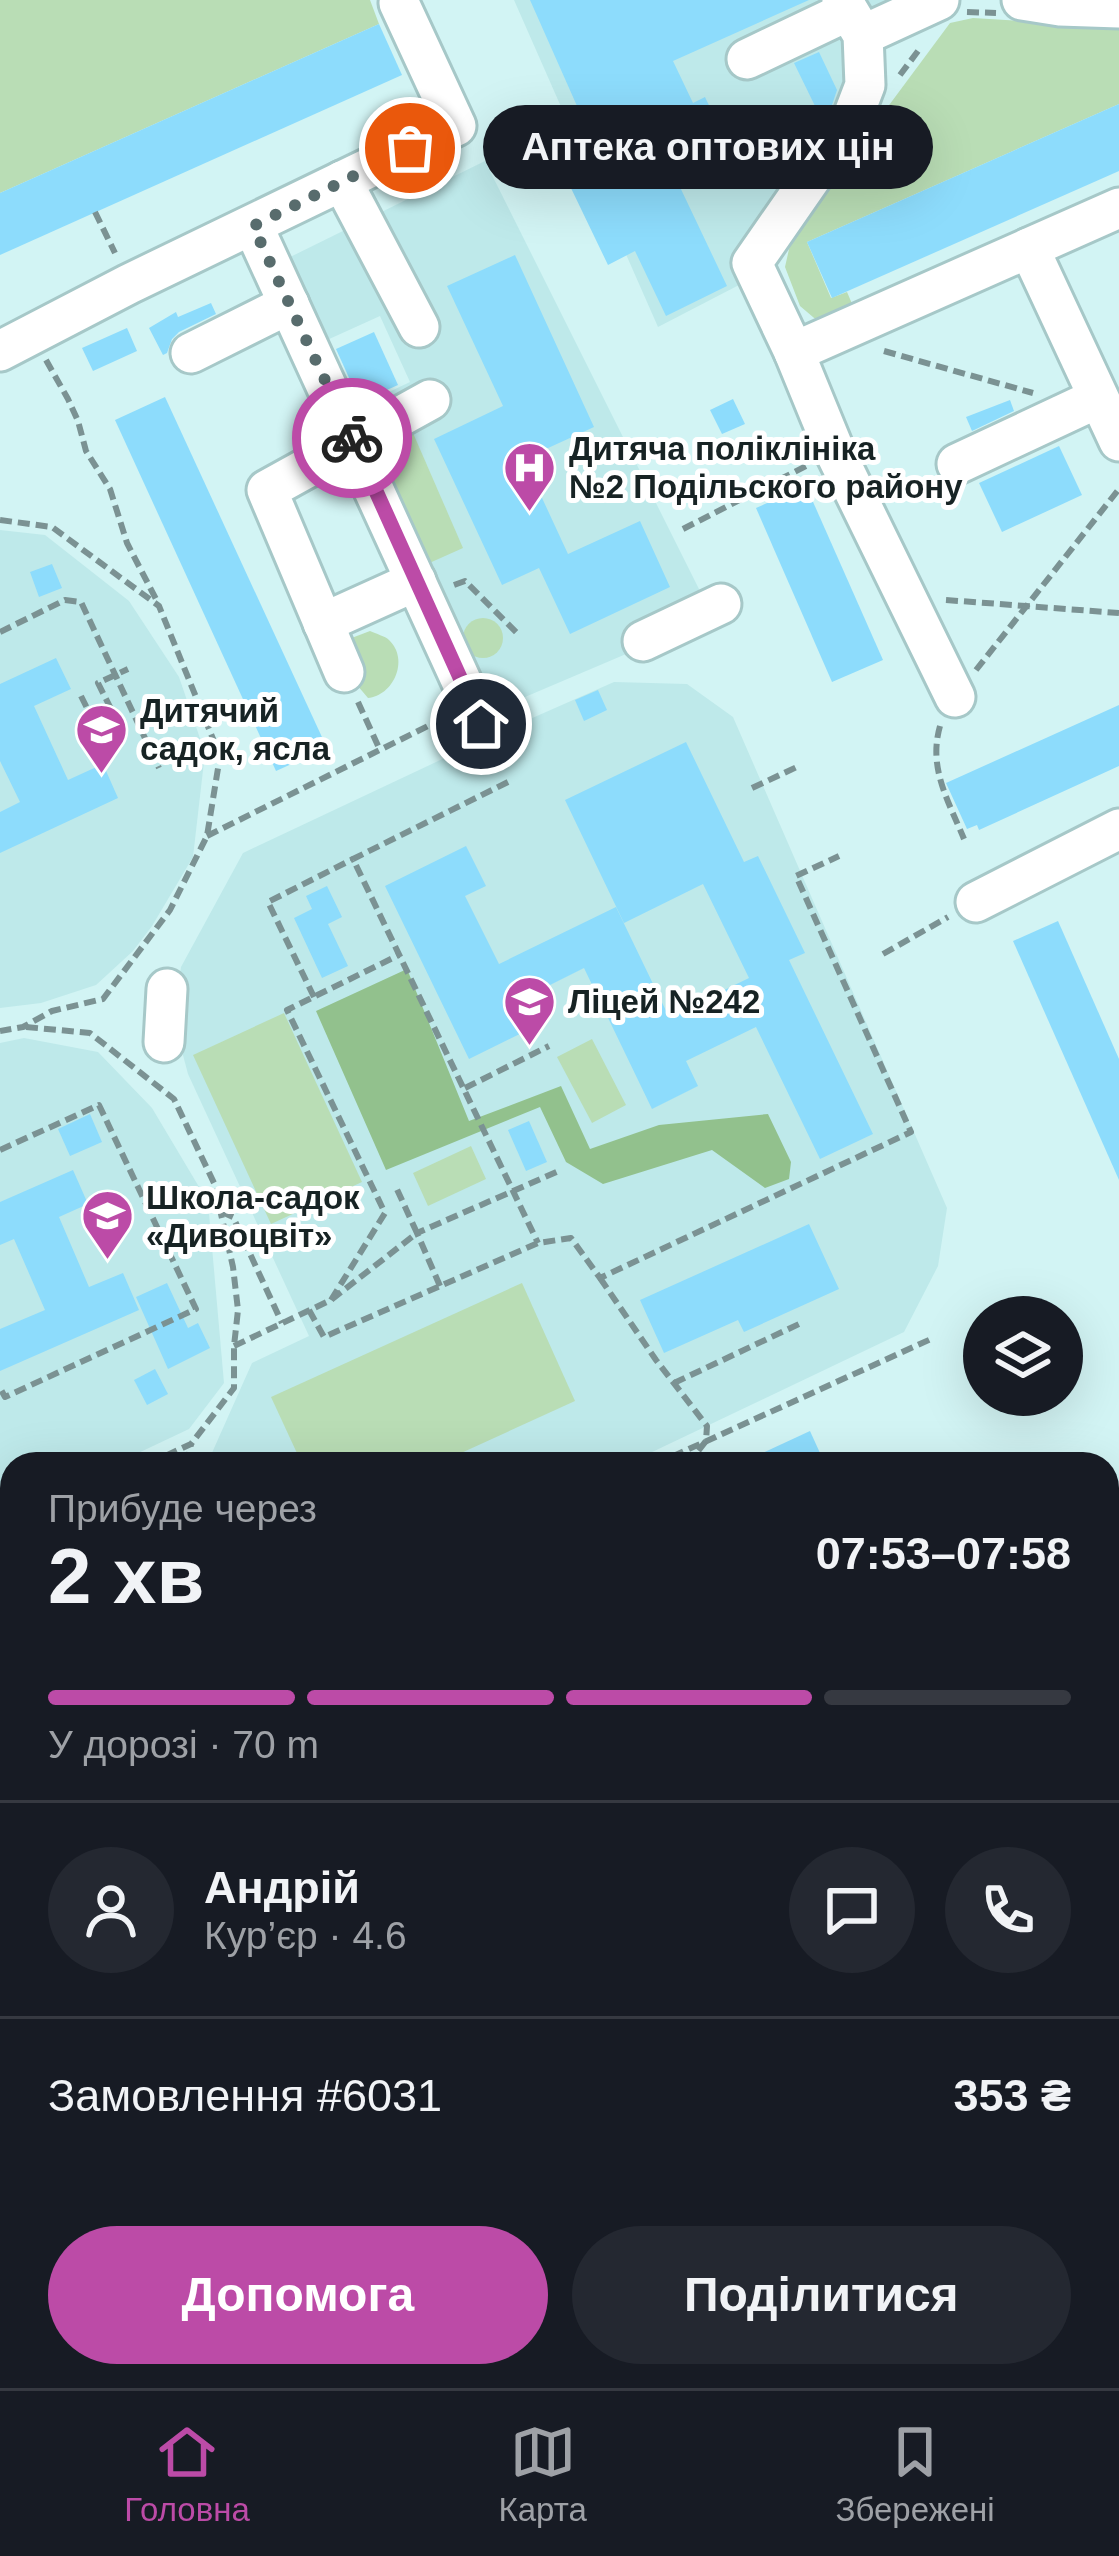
<!DOCTYPE html>
<html lang="uk">
<meta charset="utf-8">
<style>
body{margin:0;font-family:Helvetica,sans-serif;background:#242831;color:#f1f3f6;height:100vh;display:flex;flex-direction:column;font-size:45px;white-space:nowrap}
*{box-sizing:border-box;margin:0}
p{font-size:39px;color:#9ea1a6}
.icon{flex:none;width:66px;height:66px;fill:none;stroke:currentColor;stroke-width:2;stroke-linecap:round;stroke-linejoin:round}
.map{position:relative;flex:1;overflow:hidden}
.panel{position:absolute;left:0px;top:1452px;width:1119px;height:936px;display:flex;flex-direction:column;background:#171b24;border-radius:36px 36px 0 0;box-shadow:0 12px 48px #0002}
.panel>*{flex:none}
.controls{position:absolute;left:963px;top:1296px;display:grid;gap:24px}
.controls a{display:grid;place-items:center;width:120px;height:120px;border-radius:50%;background:#171b24;box-shadow:0 12px 48px #0002;font-size:60px}
.pin{position:absolute;display:grid;place-items:center;width:102px;height:102px;color:#fff;margin:-51px;border:6px solid #fff;border-radius:50%;box-shadow:0 3px 12px #0007}
.courier{position:absolute;display:grid;place-items:center;width:120px;height:120px;margin:-60px;border:9px solid #bc4ba7;border-radius:50%;background:#fff;color:#222;box-shadow:0 3px 15px #0007}
.bubble{position:absolute;height:84px;border-radius:42px;background:#171b24;box-shadow:0 12px 48px #0002;font-size:39px;font-weight:800;line-height:84px;text-align:center}
.overview em{font-style:normal;font-weight:800}
.overview div{display:flex;flex-direction:column-reverse}
.overview{display:flex;align-items:center;justify-content:space-between;height:204px;padding:0 48px}
h1{font-size:78px;font-weight:800;line-height:90px}
.bar{display:grid;grid-template-columns:repeat(4,1fr);gap:18px 12px;align-content:center;height:144px;padding:0 48px}
.bar i{height:15px;border-radius:9px;background:#363941}
.bar .active{background:#bc4ba7}
.bar p{grid-column:span 4}
.line{display:flex;align-items:center;gap:30px;padding:0 48px;border-top:3px solid #363941}
.line div{flex:1}
.round{display:grid;place-items:center;flex:none;width:126px;height:126px;border-radius:63px;background:#242831}
.cta{display:flex;gap:24px;margin-top:auto;padding:24px 48px}
.cta a{flex:1;height:138px;border-radius:72px;background:#bc4ba7;color:#fff;font-size:48px;font-weight:800;line-height:138px;text-align:center}
.cta a+a{background:#242831;color:#f1f3f6}
.tab-bar{display:flex;justify-content:space-around;align-items:center;height:168px;border-top:3px solid #363941;background:#171b24;font-size:33px;color:#9ea1a6}
.tab-bar a{display:grid;justify-items:center;gap:6px}
.tab-bar .active{color:#bc4ba7}
.map>svg:first-child{display:block}
.built{fill:#bee9ea}
.green{fill:#b9ddb5}
.forest{fill:#92c18d}
.building{fill:#8ddcfc}
.lines{fill:none;stroke-linecap:round;stroke-linejoin:round}
.minor-casing{stroke:#a6c8c8;stroke-width:45}
.path{stroke:#7b9293;stroke-width:6;stroke-dasharray:12 6;stroke-linecap:butt}
.minor{stroke:#fff;stroke-width:39}
.done{stroke:#586c6d;stroke-width:12;stroke-dasharray:0 21.6}
.route{stroke:#bc4ba7;stroke-width:15}
.labels{text-anchor:middle;dominant-baseline:central;stroke-width:10;stroke-linejoin:round;paint-order:stroke}
.poi-label{font-size:33px;font-weight:bold;fill:#172324;stroke:#fff;text-anchor:start}
</style>
<div class="map">
<svg width="1119" height="2388" viewBox="0 0 1119 2388">
<rect width="100%" height="100%" fill="#d2f4f4"/>
<!-- built -->
<g class="built">
<polygon points="514,0 890,0 849,24 852,117 741,265 739,285 658,327"/>
<polygon points="485,161 713,617 490,712 351,410 410,382 380,316 316,345 278,263"/>
<polygon points="0,530 45,535 129,601 179,677 205,753 193,857 152,926 133,951 96,985 41,1003 0,1008"/>
<polygon points="614,682 687,684 733,717 947,1208 938,1266 904,1332 627,1464 207,1464 252,1363 309,1336 188,1074 174,1021 181,967 243,853 487,738"/>
<polygon points="24,1038 98,1052 152,1108 208,1202 224,1383 189,1429 115,1464 12,1464 12,1511 0,1513 0,1043"/>
</g>
<!-- green -->
<g class="green">
<polygon points="0,0 370,0 379,24 0,193"/>
<polygon points="973,18 1119,27 1119,104 807,242 831,298 847,292 856,313 820,323 800,306 785,267 792,236 950,23"/>
<polygon points="413,433 463,548 416,569 365,454"/>
<circle cx="483" cy="638" r="20"/>
<path d="M370,631C376,634 385,636 389,640C410,660 393,696 368,698L357,685L349,639Z"/>
<polygon points="284,1013 362,1182 271,1224 193,1055"/>
<polygon points="592,1039 626,1105 592,1123 557,1057"/>
<polygon points="471,1146 486,1179 428,1206 413,1173"/>
<polygon points="522,1283 575,1401 437,1464 302,1464 271,1397"/>
</g>
<!-- forest -->
<polygon class="forest" points="407,969 469,1121 561,1086 590,1149 659,1125 768,1114 791,1162 789,1179 765,1188 712,1150 603,1184 566,1162 540,1107 386,1170 316,1011"/>
<!-- building -->
<g class="building">
<polygon points="530,0 809,0 673,61 693,103 705,97 716,120 660,145 727,286 666,316 635,251 608,265 544,132 581,115"/>
<polygon points="379,24 402,75 0,255 0,193"/>
<polygon points="819,52 837,90 831,108 813,133 729,174 719,153 815,106 794,63"/>
<polygon points="1119,104 1119,171 832,298 807,242"/>
<polygon points="515,255 594,427 524,459 568,554 640,521 670,587 570,634 539,568 502,585 434,439 503,406 447,286"/>
<polygon points="211,303 216,314 179,332 172,339 167,353 163,355 149,328 176,312 178,317"/>
<polygon points="127,328 137,351 93,371 82,348"/>
<polygon points="374,332 398,385 360,402 336,349"/>
<polygon points="165,397 327,748 276,771 115,420"/>
<polygon points="733,399 745,424 722,434 710,410"/>
<polygon points="1010,400 1014,411 972,431 966,417"/>
<polygon points="1059,446 1082,495 1002,532 979,483"/>
<polygon points="806,486 883,660 832,682 756,508"/>
<polygon points="52,564 62,588 39,597 30,572"/>
<polygon points="56,658 71,689 34,706 68,780 103,764 118,798 0,853 0,812 20,802 0,761 0,684"/>
<polygon points="598,690 607,710 584,721 575,700"/>
<polygon points="1119,705 1119,766 979,830 977,825 967,829 946,783"/>
<polygon points="686,742 744,862 758,856 805,953 789,960 873,1134 820,1159 756,1027 686,1061 698,1086 652,1109 584,968 514,1003 528,1030 469,1059 385,886 466,846 486,886 465,896 499,964 616,907 669,1017 749,978 703,884 624,923 565,800"/>
<polygon points="327,886 342,917 328,924 348,966 322,978 294,918 312,909 306,896"/>
<polygon points="1058,921 1119,1059 1119,1180 1013,941"/>
<polygon points="90,1114 102,1142 70,1156 58,1129"/>
<polygon points="529,1121 547,1162 526,1171 508,1130"/>
<polygon points="73,1170 88,1204 59,1217 89,1287 123,1273 139,1310 0,1371 0,1329 45,1310 14,1239 0,1245 0,1202"/>
<polygon points="809,1224 839,1289 744,1332 738,1320 664,1353 640,1300"/>
<polygon points="167,1283 188,1328 198,1323 210,1348 168,1369 136,1297"/>
<polygon points="155,1369 168,1394 147,1405 134,1380"/>
<polygon points="810,1431 825,1464 739,1464"/>
</g>
<g class="lines">
<defs>
<g id="minor">
<polyline points="842,0 863,35 865,85 852,119 752,263 794,352 835,452 955,697"/>
<polyline points="1022,0 1060,6 1119,8"/>
<polyline points="863,35 939,0"/>
<polyline points="747,59 848,11"/>
<polyline points="342,181 419,327"/>
<polyline points="253,226 481,724"/>
<polyline points="1029,248 1119,441"/>
<polyline points="0,351 129,284 456,126 399,3"/>
<polyline points="794,352 1119,208"/>
<polyline points="191,353 289,304"/>
<polyline points="957,464 1098,398"/>
<polyline points="323,623 416,581"/>
<polyline points="643,641 721,604"/>
<polyline points="344,672 267,490 430,400"/>
<polyline points="976,902 1119,829"/>
<polyline points="164,1042 167,989"/>
<polyline points="0,1721 12,1715"/>
<polyline points="1107,1895 1119,1894"/>
<polyline points="0,1922 12,1921"/>
<polyline points="1107,2074 1119,2074"/>
<polyline points="0,2079 12,2079"/>
<polyline points="0,2233 12,2258"/>
<polyline points="1107,2313 1119,2313"/>
<polyline points="0,2373 12,2366"/>
<polyline points="83,2376 91,2388"/>
<polyline points="284,2376 291,2388"/>
<polyline points="646,2376 653,2388"/>
<polyline points="840,2376 846,2388"/>
<polyline points="141,2388 166,2376"/>
<polyline points="763,2388 787,2376"/>
<polyline points="1100,2388 1114,2376"/>
</g>
</defs>
<!-- minor casing -->
<use href="#minor" class="minor-casing"/>
<!-- path -->
<g class="path">
<polyline points="967,12 996,13"/>
<polyline points="900,75 921,47"/>
<polyline points="95,212 115,253"/>
<polyline points="884,351 1033,393"/>
<polyline points="46,360 68,399 78,421 86,451 110,489 127,543 158,603"/>
<polyline points="0,520 52,527 159,606 220,756 207,836 170,910 103,999 52,1011 23,1027 0,1031"/>
<polyline points="683,529 808,465"/>
<polyline points="454,585 465,581 518,634"/>
<polyline points="946,600 1119,613"/>
<polyline points="0,632 65,600 81,602 159,768"/>
<polyline points="976,670 1119,489"/>
<polyline points="81,696 98,730 117,721 98,683 128,669"/>
<polyline points="358,702 380,750"/>
<path d="M940,726C928,768 948,800 964,839"/>
<polyline points="508,782 353,859 538,1243"/>
<polyline points="752,788 799,766"/>
<polyline points="207,836 442,719"/>
<polyline points="883,954 948,917"/>
<polyline points="314,997 268,902 353,859"/>
<polyline points="26,1027 90,1033 174,1099 214,1183 233,1267 238,1310 234,1346 234,1388 191,1444 148,1464"/>
<polyline points="465,1088 549,1046"/>
<polyline points="0,1150 99,1105 196,1309 5,1397 0,1388"/>
<polyline points="222,1212 233,1217 282,1323"/>
<polyline points="600,1278 656,1360 707,1426 706,1441 688,1464"/>
<polyline points="440,1286 417,1233 561,1170"/>
<polyline points="331,1300 385,1213 287,1010 399,955"/>
<polyline points="309,1310 324,1337 538,1243 571,1238 600,1278 911,1132 796,876 839,856"/>
<polyline points="234,1346 331,1300 417,1233 395,1185"/>
<polyline points="674,1383 799,1324"/>
<polyline points="187,1464 191,1444"/>
<polyline points="656,1464 931,1339"/>
<polyline points="0,1525 12,1523"/>
<polyline points="0,1534 12,1528"/>
<polyline points="1107,1757 1119,1752"/>
<polyline points="0,1760 12,1787"/>
<polyline points="1107,2151 1119,2151"/>
<polyline points="0,2163 12,2161"/>
<polyline points="1107,2226 1119,2226"/>
<polyline points="336,2376 341,2388"/>
</g>
<!-- minor -->
<use href="#minor" class="minor"/>
</g>
<g class="lines">
<!-- done -->
<polyline class="done" points="352,438 253,226 410,148"/>
<!-- route -->
<polyline class="route" points="352,438 481,724"/>
</g>
<!-- icons -->
<defs>
<symbol id="hospital-pin" viewBox="-11 -11 22 30"><path d="M0 17L-7.5 6A9.5 9.5 0 1 1 7.5 6Z" fill="#bc4ba7" stroke="#fff"/><path d="M-5-5h3v3.5h4V-5h3V5h-3V1.5h-4V5h-3Z" fill="#fff"/></symbol>
<symbol id="school-pin" viewBox="-11 -11 22 30"><path d="M0 17L-7.5 6A9.5 9.5 0 1 1 7.5 6Z" fill="#bc4ba7" stroke="#fff"/><path d="M0-5L7-2L0 1L-7-2ZM-4 1L0 2.5L4 1V4Q0 6-4 4Z" fill="#fff"/></symbol>
</defs>
<g fill-rule="evenodd">
<use href="#hospital-pin" x="500" y="438" width="59" height="81"/>
<use href="#school-pin" x="72" y="700" width="59" height="81"/>
<use href="#school-pin" x="500" y="972" width="59" height="81"/>
<use href="#school-pin" x="78" y="1186" width="59" height="81"/>
</g>
<g class="labels">
<!-- poi labels -->
<g class="poi-label">
<text x="569" y="448">Дитяча поліклініка<tspan x="569" dy="38">№2 Подільского району</tspan></text>
<text x="140" y="710">Дитячий<tspan x="140" dy="38">садок, ясла</tspan></text>
<text x="568" y="1001">Ліцей №242</text>
<text x="146" y="1197">Школа-садок<tspan x="146" dy="38">«Дивоцвіт»</tspan></text>
</g>
</g>
</svg>
<div class="controls">
<a><svg class="icon" aria-label="layers" viewBox="0 0 24 24"><path d="M12 4l9 5-9 5-9-5zM3 14l9 5 9-5"/></svg></a>
</div>
<div class="pin" style="left:410px;top:148px;background:#ea580c"><svg class="icon" aria-label="bag" viewBox="0 0 24 24"><path d="M5 8h14l-1 12H6zM9 8a3 3 0 0 1 6 0"/></svg></div>
<div class="pin" style="left:481px;top:724px;background:#1f2937"><svg class="icon" aria-label="home" viewBox="0 0 24 24"><path d="M3 11l9-7 9 7M6 9v11h12V9"/></svg></div>
<div class="courier" style="left:352px;top:438px"><svg class="icon" aria-label="bike" viewBox="0 0 24 24"><circle cx="6" cy="16" r="4"/><circle cx="18" cy="16" r="4"/><path d="M6 16l4-8h5l3 8M10 8l3 8H6M13 5h3"/></svg></div>
<div class="bubble" style="left:483px;top:105px;width:450px">Аптека оптових цін</div>
<section class="panel">
<div class="overview"><div><h1>2 хв</h1><p>Прибуде через</p></div><em>07:53–07:58</em></div>
<div class="bar"><i class="active"></i><i class="active"></i><i class="active"></i><i></i><p>У дорозі · 70 m</p></div>
<div class="line" style="height:216px"><a class="round"><svg class="icon" aria-label="person" viewBox="0 0 24 24"><circle cx="12" cy="8" r="4"/><path d="M4 21q1-7 8-7t8 7"/></svg></a><div><b>Андрій</b><p>Кур’єр · 4.6</p></div><a class="round"><svg class="icon" aria-label="chat" viewBox="0 0 24 24"><path d="M4 5h16v11H9l-5 4z"/></svg></a><a class="round"><svg class="icon" aria-label="phone" viewBox="0 0 24 24"><path d="M5 4h4l2 5-3 2q2 4 5 5l2-3 5 2v4C11 20 4 13 5 4z"/></svg></a></div>
<div class="line" style="height:156px"><div>Замовлення #6031</div><b>353 ₴</b></div>
<div class="cta"><a>Допомога</a><a>Поділитися</a></div>
</section>
</div>
<nav class="tab-bar">
<a class="active"><svg class="icon" aria-label="home" viewBox="0 0 24 24"><path d="M3 11l9-7 9 7M6 9v11h12V9"/></svg>Головна</a>
<a><svg class="icon" aria-label="map" viewBox="0 0 24 24"><path d="M3 6l6-2 6 2 6-2v14l-6 2-6-2-6 2zM9 4v14M15 6v14"/></svg>Карта</a>
<a><svg class="icon" aria-label="saved" viewBox="0 0 24 24"><path d="M7 4h10v16l-5-4-5 4z"/></svg>Збережені</a>
</nav>
